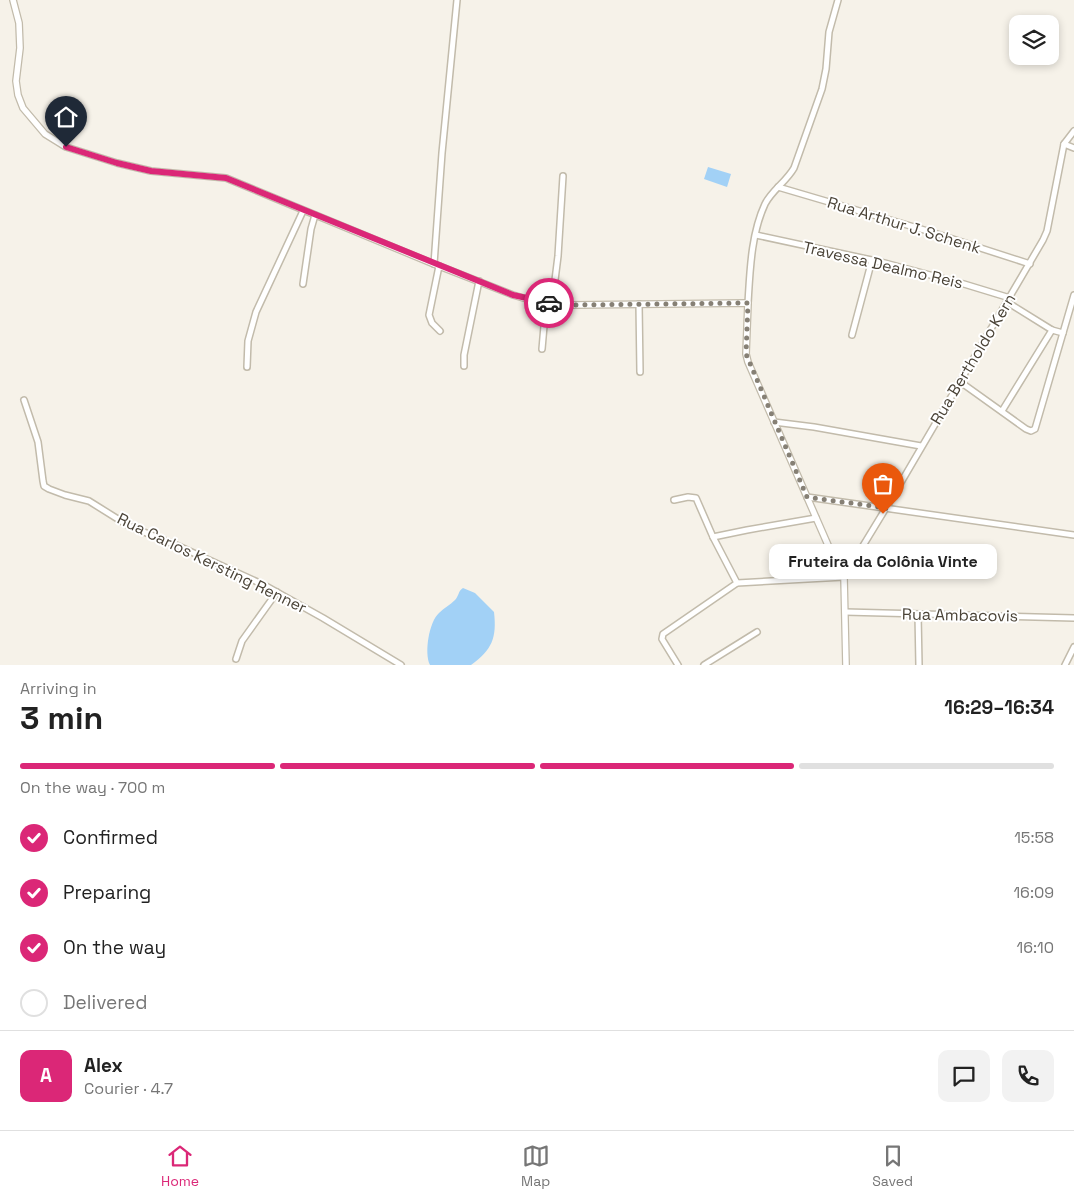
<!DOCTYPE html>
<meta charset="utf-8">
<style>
body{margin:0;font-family:"Space Grotesk",sans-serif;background:#f2f2f2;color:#222;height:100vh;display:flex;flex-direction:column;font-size:19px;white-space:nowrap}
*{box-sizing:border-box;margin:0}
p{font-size:16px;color:#767676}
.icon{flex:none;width:28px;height:28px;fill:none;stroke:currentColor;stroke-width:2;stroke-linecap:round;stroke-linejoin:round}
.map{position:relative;height:665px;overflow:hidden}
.side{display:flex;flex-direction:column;background:#fff;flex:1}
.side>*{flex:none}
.tools{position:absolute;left:1009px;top:15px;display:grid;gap:10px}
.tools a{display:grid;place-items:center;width:50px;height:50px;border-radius:10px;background:#fff;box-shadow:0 2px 8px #0003;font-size:25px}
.pin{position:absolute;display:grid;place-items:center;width:42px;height:42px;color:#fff;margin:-51px -21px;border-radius:50% 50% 50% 0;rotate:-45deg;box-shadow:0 0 5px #0007}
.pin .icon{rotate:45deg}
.courier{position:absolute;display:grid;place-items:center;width:50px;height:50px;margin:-25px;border:4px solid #db2777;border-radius:50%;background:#fff;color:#222;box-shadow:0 1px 6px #0007}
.bubble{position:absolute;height:35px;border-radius:10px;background:#fff;box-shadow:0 2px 8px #0003;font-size:16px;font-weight:600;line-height:35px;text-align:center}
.overview em{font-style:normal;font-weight:600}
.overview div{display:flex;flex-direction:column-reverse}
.overview{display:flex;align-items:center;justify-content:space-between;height:85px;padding:0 20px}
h1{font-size:32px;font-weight:600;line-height:38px}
.bar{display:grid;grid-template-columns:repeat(4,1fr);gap:8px 5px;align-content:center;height:60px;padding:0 20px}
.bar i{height:6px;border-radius:4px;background:#e0e0e0}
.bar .current{background:#db2777}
.bar p{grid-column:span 4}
.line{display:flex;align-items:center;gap:12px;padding:0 20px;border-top:1px solid #e0e0e0}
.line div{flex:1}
.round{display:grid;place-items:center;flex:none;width:52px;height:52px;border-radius:10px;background:#f2f2f2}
ol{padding:0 20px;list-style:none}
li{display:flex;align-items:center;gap:15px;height:55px}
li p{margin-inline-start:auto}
li .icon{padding:5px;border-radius:50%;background:#db2777;color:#fff;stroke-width:4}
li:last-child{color:#767676}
li i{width:28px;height:28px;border:2px solid #e0e0e0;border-radius:50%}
.tabs{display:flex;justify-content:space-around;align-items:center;height:70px;border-top:1px solid #e0e0e0;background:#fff;font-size:14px;color:#767676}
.tabs a{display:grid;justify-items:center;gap:2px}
.tabs .current{color:#db2777}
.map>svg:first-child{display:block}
.water{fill:#a2d1f6}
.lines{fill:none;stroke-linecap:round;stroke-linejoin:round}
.minor-casing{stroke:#c2bbab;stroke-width:8}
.tertiary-casing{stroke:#c2bbab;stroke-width:8}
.minor{stroke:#fff;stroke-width:5}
.tertiary{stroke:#fff;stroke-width:5.5}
.done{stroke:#868075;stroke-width:5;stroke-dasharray:0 9}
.route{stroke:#db2777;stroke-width:6}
.labels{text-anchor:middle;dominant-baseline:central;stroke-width:4;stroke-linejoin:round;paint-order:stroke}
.street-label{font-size:16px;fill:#4a4337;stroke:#fff}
</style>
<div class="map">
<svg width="1074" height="665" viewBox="0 0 1074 665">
<rect width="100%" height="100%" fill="#f6f2e9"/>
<!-- water -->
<g class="water">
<polygon points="708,167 731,174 727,187 704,179"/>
<path d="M463,588L475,593L494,612C497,638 492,650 471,665H430C424,653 429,622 439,613C444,608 450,605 455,600C459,596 458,591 463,588Z"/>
</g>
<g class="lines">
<defs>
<g id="minor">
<polyline points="1064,144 1074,148"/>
<polyline points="778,187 931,232 1030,264"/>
<polyline points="756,235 881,262 964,284 1010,298"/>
<polyline points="434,264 442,153 457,0"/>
<polyline points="439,266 429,315 432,323 440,331"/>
<polyline points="303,284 311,229 315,215"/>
<polyline points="1007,302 1052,330 1063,333"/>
<path d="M748,303C750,271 751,234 765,204C772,190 786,182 794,168L822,89L826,69L829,32L838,0"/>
<polyline points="552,304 558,256 563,176"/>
<polyline points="639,304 640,372"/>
<polyline points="852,335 872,260"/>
<polyline points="542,349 546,303"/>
<polyline points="464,366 464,355 479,281"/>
<polyline points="247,367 248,341 256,312 303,211"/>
<polyline points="959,381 1026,429 1031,431 1035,429 1074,295"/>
<polyline points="24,400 38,442 43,481 44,486 49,489 65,495 89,501 129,526 176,545 264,585 323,618 401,665"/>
<polyline points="1002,411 1052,330"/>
<polyline points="774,422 814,427 921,446"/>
<polyline points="807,497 1074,535"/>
<polyline points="674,500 688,497 696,498 713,537 737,583"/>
<polyline points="713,537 747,530 816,518"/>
<polyline points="845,612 1074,618"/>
<polyline points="918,614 919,665"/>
<polyline points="236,659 242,641 277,592"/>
<polyline points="678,665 662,639 663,634 737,583 844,577 886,508 1043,240 1047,231 1064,144 1074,131"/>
<polyline points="704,665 757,632"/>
<polyline points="1065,665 1074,647"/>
</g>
<polyline id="tertiary" points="13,0 19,23 20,48 16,81 18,95 23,108 45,134 66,147 117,163 151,171 226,178 434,264 513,295 534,301 573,305 748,303 746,354 748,362 838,568 844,577 846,665"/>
</defs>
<!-- minor casing -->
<use href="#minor" class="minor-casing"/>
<!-- tertiary casing -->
<use href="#tertiary" class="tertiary-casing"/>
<!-- minor -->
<use href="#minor" class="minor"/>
<!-- tertiary -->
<use href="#tertiary" class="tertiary"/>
</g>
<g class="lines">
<!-- done -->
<polyline class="done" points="549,303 573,305 748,303 746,354 807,497 886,508 883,514"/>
<!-- route -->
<polyline class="route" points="66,147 117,163 151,171 226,178 513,295 549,303"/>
</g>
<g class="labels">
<!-- street labels -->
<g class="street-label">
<text transform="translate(904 225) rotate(17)">Rua Arthur J. Schenk</text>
<text transform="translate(883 265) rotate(13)">Travessa Dealmo Reis</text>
<text transform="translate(973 359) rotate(-59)">Rua Bertholdo Kern</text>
<text transform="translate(212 563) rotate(26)">Rua Carlos Kersting Renner</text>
<text transform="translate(960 615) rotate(1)">Rua Ambacovis</text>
</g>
</g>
</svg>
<div class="tools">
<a><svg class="icon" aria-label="layers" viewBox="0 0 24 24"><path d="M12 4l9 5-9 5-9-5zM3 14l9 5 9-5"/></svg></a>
</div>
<div class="pin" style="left:883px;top:514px;background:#ea580c"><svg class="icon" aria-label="bag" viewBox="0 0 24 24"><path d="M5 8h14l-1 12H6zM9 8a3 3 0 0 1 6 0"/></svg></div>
<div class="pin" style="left:66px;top:147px;background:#1f2937"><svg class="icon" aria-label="home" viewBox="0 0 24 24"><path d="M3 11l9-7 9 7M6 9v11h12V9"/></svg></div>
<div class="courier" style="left:549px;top:303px"><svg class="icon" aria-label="car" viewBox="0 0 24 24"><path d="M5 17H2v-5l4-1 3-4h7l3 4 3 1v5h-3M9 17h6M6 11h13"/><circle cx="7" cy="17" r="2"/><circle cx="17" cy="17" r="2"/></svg></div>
<div class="bubble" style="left:769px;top:544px;width:228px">Fruteira da Colônia Vinte</div>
</div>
<section class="side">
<div class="overview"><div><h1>3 min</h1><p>Arriving in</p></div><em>16:29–16:34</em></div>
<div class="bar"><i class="current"></i><i class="current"></i><i class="current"></i><i></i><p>On the way · 700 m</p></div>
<ol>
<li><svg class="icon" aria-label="check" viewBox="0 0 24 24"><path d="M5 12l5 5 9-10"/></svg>Confirmed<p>15:58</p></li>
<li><svg class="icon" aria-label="check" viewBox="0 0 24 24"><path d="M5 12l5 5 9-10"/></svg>Preparing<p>16:09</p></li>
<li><svg class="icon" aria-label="check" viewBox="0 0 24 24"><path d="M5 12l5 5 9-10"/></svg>On the way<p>16:10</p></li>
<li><i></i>Delivered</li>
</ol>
<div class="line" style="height:90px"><b class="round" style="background:#db2777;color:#fff">A</b><div><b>Alex</b><p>Courier · 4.7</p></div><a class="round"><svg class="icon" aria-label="chat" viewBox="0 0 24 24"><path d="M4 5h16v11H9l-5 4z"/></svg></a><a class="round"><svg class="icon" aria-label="phone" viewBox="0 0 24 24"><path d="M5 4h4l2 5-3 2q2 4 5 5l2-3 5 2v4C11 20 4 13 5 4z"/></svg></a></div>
</section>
<nav class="tabs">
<a class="current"><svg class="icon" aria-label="home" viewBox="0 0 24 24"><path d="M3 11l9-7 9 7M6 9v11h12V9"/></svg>Home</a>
<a><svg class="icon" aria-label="map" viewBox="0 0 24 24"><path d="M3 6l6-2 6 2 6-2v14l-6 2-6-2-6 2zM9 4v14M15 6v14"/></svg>Map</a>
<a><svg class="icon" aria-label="saved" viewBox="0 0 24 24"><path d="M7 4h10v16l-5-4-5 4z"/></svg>Saved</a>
</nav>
